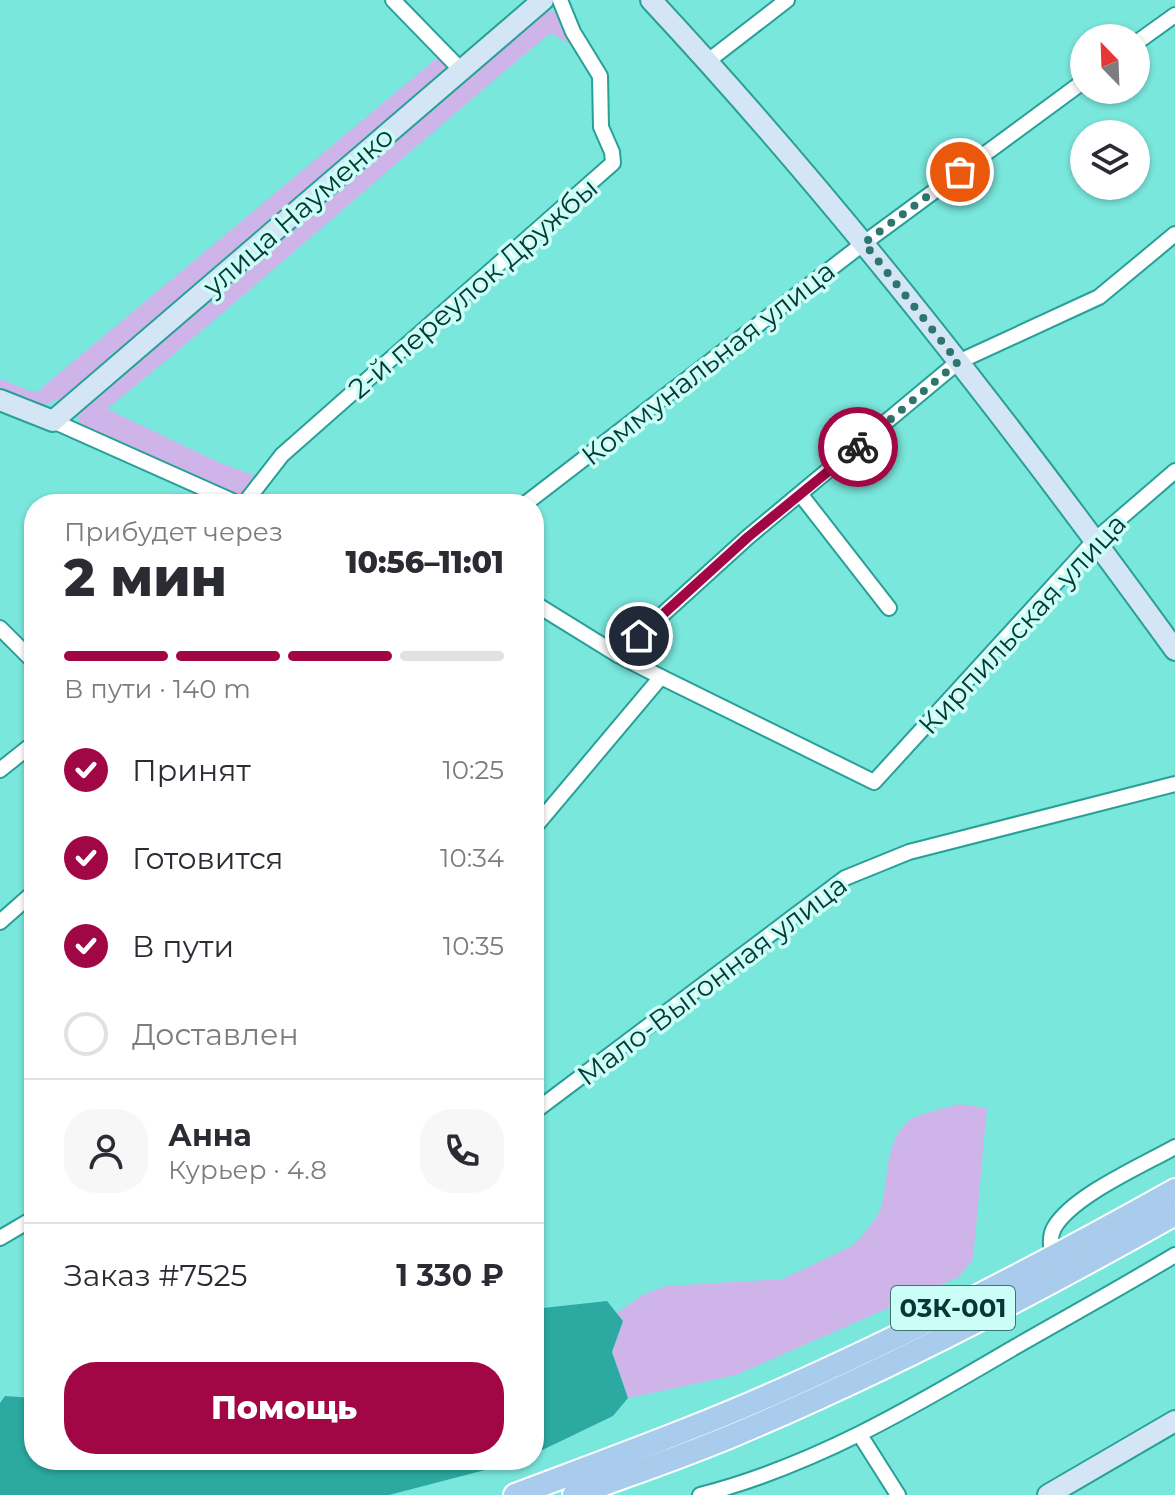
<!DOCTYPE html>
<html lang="ru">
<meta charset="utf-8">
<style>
body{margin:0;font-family:Montserrat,sans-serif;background:#f7f7f7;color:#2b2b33;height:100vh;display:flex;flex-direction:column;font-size:30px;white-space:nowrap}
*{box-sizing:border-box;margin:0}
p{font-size:26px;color:#7c7c81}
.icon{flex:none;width:44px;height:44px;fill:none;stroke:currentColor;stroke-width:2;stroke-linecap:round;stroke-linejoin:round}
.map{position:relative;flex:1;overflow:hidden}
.side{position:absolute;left:24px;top:494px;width:520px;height:976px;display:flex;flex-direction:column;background:#fff;border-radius:32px;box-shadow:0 2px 6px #0004}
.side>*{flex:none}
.needle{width:52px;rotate:337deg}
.buttons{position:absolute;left:1070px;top:24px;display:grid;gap:16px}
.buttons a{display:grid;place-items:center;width:80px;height:80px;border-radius:50%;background:#fff;box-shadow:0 2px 6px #0004;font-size:40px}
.pin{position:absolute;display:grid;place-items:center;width:68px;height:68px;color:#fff;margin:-34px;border:4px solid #fff;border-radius:50%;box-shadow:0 2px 8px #0007}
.courier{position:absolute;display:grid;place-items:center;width:80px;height:80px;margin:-40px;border:6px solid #a10645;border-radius:50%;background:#fff;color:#222;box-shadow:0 2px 10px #0007}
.headline em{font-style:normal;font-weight:800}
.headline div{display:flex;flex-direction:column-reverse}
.headline{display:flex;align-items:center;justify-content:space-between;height:136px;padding:0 40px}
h1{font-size:52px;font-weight:800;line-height:60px}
.bar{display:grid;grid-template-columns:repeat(4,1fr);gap:12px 8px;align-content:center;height:96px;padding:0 40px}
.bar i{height:10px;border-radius:6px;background:#e1e1e2}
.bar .current{background:#a10645}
.bar p{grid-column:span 4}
.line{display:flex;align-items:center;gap:20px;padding:0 40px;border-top:2px solid #e1e1e2}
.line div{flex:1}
.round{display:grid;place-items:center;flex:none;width:84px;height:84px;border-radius:32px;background:#f7f7f7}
ol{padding:0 40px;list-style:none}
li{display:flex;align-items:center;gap:24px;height:88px}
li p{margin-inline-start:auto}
li .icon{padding:8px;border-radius:50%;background:#a10645;color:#fff;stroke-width:4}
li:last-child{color:#7c7c81}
li i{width:44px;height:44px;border:4px solid #e1e1e2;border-radius:50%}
.cta{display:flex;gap:16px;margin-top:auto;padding:16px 40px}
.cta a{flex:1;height:92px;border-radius:32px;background:#a10645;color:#fff;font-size:32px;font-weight:800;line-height:92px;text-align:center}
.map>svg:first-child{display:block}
.green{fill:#cfb4ea}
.water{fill:#2ca9a0}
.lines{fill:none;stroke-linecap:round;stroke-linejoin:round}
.street-casing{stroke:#28a098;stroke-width:18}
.secondary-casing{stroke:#28a098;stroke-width:24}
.primary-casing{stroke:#fff;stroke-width:26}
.street{stroke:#fff;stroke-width:14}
.secondary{stroke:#d4e6f5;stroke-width:20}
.primary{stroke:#a9ccec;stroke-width:22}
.done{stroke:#2e7570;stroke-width:8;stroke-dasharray:0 14.4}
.route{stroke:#a10645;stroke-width:10}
.labels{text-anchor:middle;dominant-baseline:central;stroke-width:7;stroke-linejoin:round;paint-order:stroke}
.shield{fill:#ccfef8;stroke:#417370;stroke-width:2}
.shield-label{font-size:26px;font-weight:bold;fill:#053835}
.street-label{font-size:28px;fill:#053835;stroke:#ccfef8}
</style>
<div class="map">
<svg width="1175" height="1495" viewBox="0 0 1175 1495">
<rect width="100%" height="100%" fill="#7ae7dd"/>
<!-- green -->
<g class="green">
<path d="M545,9L559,13L577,49L553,34L548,35C400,158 257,287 107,409L218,462L256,476L246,495L241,499L81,426L76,413Z"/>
<polygon points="442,54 452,68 68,396 41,406 0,393 0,379 30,391 38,391"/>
<path d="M959,1104L987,1108L973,1259L959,1277L736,1375L628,1398L612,1352L623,1321L617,1313L642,1295L666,1286L783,1279L850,1247C861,1238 876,1221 881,1207C889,1181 884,1145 906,1123C917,1113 944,1109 959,1104Z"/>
</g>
<!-- water -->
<g class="water">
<polygon points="607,1301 623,1321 612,1352 628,1398 613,1416 534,1454 534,1309"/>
<polygon points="5,1396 34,1398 34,1460 523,1460 389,1495 0,1495 0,1403"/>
</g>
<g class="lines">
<defs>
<g id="street">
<polyline points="393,0 462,71"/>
<polyline points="1136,43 1175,15"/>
<polyline points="708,61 787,0"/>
<polyline points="53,421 239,504"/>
<polyline points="801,495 889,608"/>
<polyline points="244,504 282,455 613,163 612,152 601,127 600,76 573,32 560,0"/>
<polyline points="525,504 864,243 1084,81"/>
<polyline points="534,603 618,655 661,677 874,782 1095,540 1175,471"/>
<polyline points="0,628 34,662"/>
<polyline points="618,655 748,537 958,362 1099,297 1175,234"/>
<polyline points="0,770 34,743"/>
<polyline points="534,828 661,677"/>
<polyline points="0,922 34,892"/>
<polyline points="534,1112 845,878 909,852 1175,784"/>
<polyline points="0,1238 34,1218"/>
<path d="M1053,1259C1051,1248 1049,1237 1054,1228C1072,1196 1143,1165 1175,1147"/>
<polyline points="860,1435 898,1495"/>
<path d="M700,1495C814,1466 915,1406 1015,1347C1069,1316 1122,1287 1175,1255"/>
</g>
<g id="secondary">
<path d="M651,0C841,204 1012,425 1175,650"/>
<polyline points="0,400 53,421 543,0"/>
<polyline points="1048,1495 1175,1421"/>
</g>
<g id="primary">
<path d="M515,1495C610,1459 705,1425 797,1383C926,1325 1052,1259 1175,1190"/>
<path d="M574,1495C628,1475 682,1457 734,1435C886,1371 1032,1295 1175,1214"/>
</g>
</defs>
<!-- street casing -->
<use href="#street" class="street-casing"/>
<!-- secondary casing -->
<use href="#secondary" class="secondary-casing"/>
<!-- primary casing -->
<use href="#primary" class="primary-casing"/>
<!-- street -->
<use href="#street" class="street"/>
<!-- secondary -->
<use href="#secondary" class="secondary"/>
<!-- primary -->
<use href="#primary" class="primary"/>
</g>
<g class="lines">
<!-- done -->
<polyline class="done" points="858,447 958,362 864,243 960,172"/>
<!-- route -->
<polyline class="route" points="639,636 748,537 858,447"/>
</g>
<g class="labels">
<!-- shield labels -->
<rect class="shield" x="891" y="1286" width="124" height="44" rx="6"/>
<g class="shield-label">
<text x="953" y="1308">03К-001</text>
</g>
<!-- street labels -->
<g class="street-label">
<text transform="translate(298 211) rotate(-41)">улица Науменко</text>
<text transform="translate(473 288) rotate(-41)">2-й переулок Дружбы</text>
<text transform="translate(708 363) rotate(-38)">Коммунальная улица</text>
<text transform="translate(1022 624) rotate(-47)">Кирпильская улица</text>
<text transform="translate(712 980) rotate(-37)">Мало-Выгонная улица</text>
</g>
</g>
</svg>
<div class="buttons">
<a><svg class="needle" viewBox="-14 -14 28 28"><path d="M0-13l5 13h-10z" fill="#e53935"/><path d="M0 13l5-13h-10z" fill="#7c7c81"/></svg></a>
<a><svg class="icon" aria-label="layers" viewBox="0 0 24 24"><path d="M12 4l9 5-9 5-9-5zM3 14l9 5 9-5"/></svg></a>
</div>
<div class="pin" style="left:960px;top:172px;background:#ea580c"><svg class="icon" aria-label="bag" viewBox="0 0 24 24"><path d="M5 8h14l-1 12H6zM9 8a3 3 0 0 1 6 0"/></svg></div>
<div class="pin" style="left:639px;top:636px;background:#1f2937"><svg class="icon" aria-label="home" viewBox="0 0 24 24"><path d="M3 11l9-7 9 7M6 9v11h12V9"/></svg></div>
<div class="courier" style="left:858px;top:447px"><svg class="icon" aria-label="bike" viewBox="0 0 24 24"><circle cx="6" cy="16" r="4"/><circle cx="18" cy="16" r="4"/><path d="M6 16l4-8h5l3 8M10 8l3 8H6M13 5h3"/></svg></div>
<section class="side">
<div class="headline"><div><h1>2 мин</h1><p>Прибудет через</p></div><em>10:56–11:01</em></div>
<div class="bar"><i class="current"></i><i class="current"></i><i class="current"></i><i></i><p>В пути · 140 m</p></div>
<ol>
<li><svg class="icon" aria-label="check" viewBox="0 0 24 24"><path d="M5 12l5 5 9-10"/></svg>Принят<p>10:25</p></li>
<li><svg class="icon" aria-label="check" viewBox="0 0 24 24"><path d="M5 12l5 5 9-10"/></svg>Готовится<p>10:34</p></li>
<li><svg class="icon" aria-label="check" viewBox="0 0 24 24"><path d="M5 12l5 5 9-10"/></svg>В пути<p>10:35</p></li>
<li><i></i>Доставлен</li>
</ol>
<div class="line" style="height:144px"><a class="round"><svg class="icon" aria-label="person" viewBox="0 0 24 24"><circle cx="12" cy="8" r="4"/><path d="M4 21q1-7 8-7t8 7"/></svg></a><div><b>Анна</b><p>Курьер · 4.8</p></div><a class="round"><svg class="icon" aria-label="phone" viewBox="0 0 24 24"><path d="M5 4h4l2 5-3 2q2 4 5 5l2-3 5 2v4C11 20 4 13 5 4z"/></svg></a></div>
<div class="line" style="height:104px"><div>Заказ #7525</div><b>1 330 ₽</b></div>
<div class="cta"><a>Помощь</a></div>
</section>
</div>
